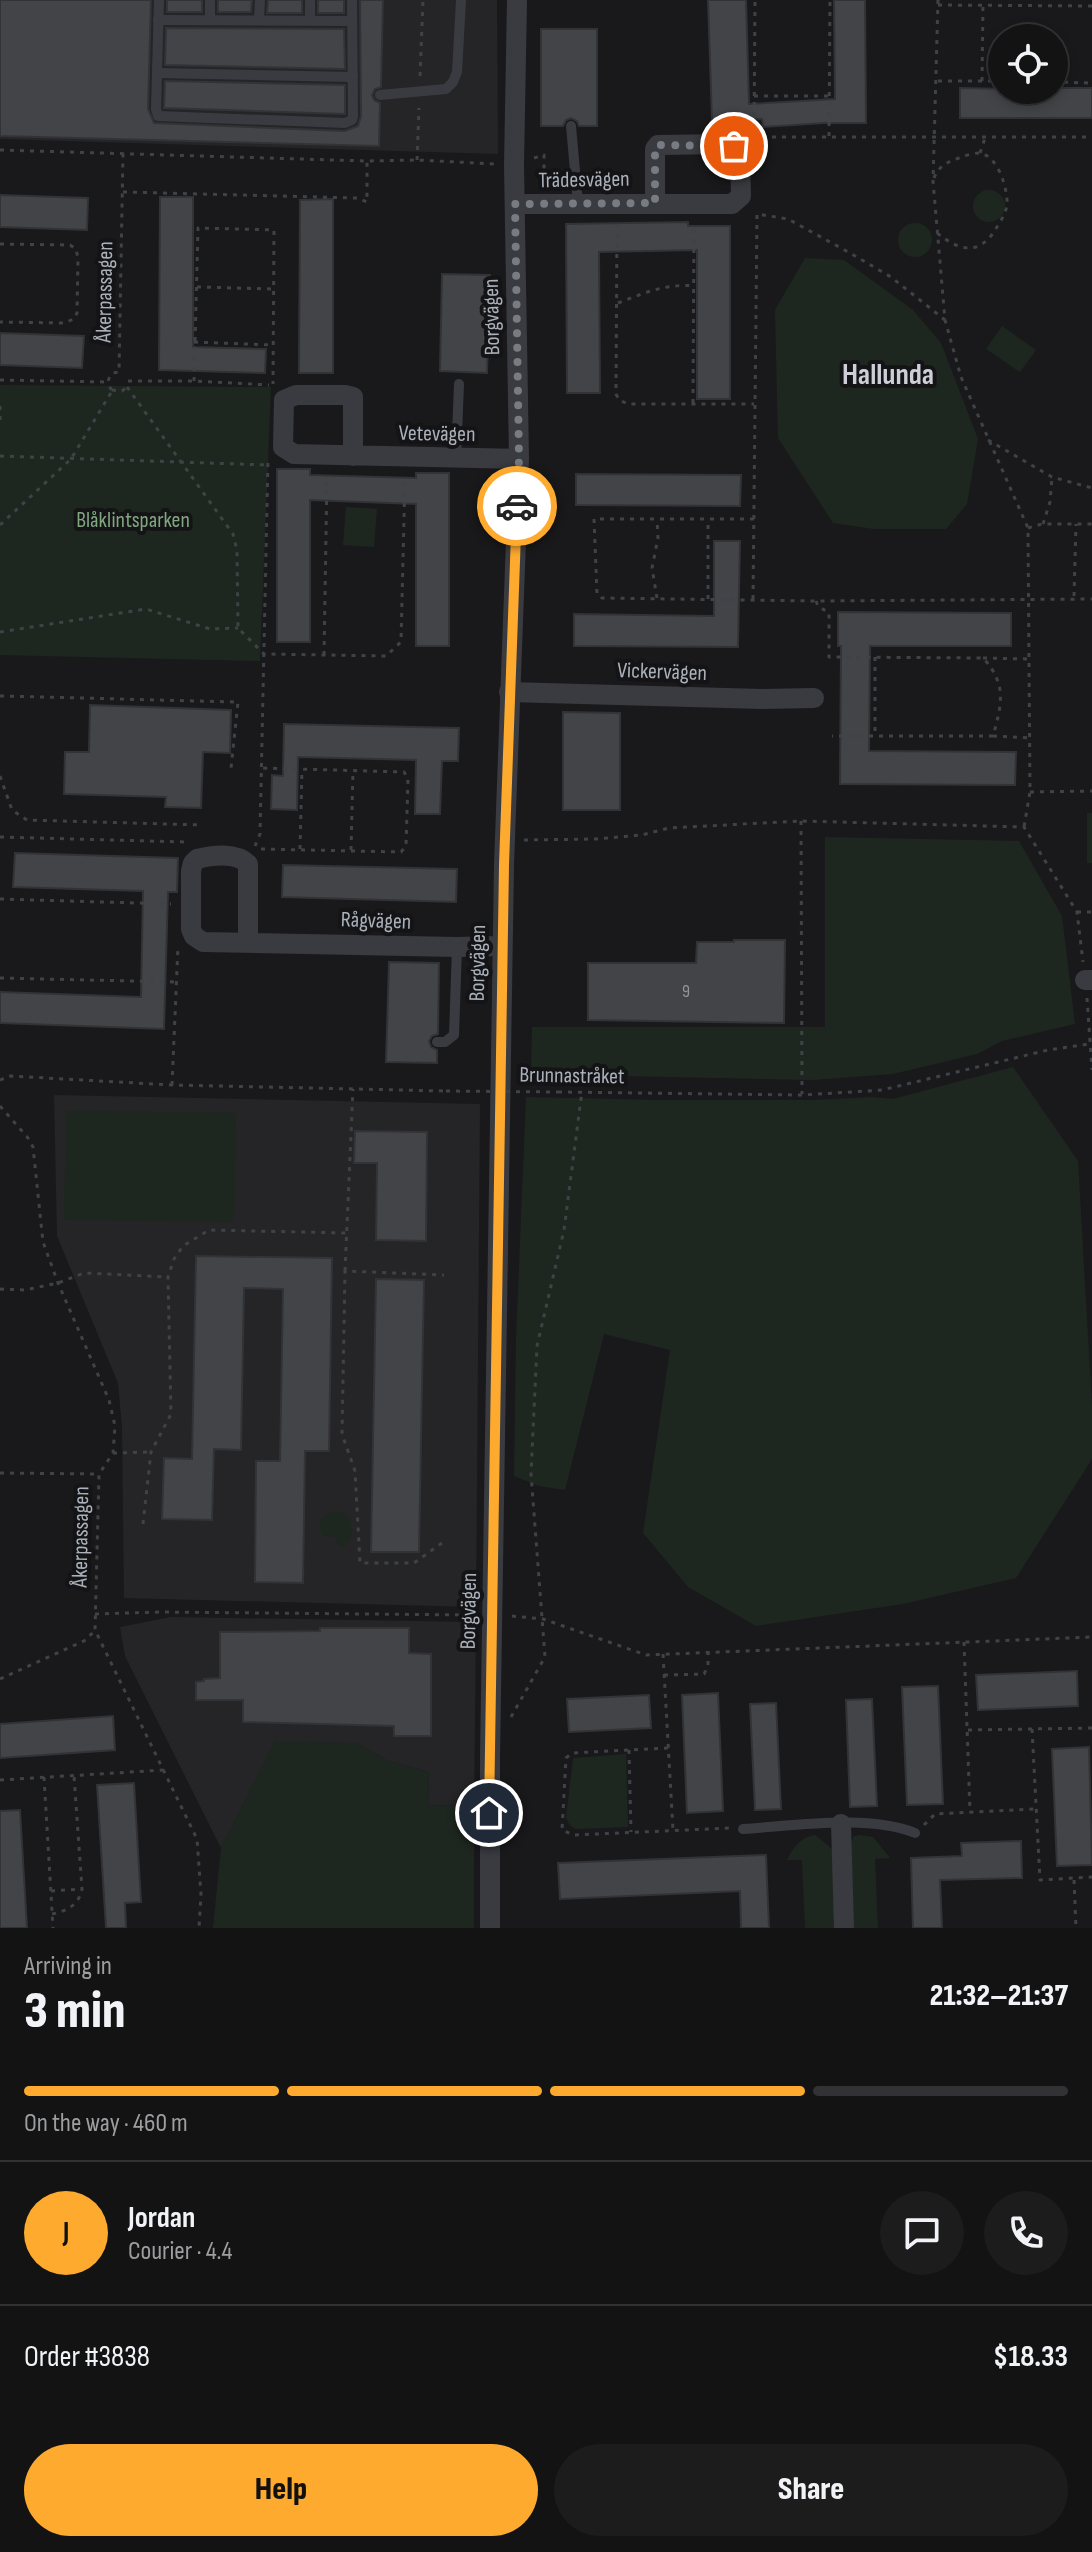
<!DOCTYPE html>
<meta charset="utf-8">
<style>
body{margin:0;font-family:"Sofia Sans Condensed",sans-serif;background:#1c1c1d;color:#f1f3f6;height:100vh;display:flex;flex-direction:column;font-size:30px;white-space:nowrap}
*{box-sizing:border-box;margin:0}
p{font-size:26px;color:#9d9ea0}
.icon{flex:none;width:44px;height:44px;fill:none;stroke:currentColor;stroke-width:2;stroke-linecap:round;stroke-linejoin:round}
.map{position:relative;height:1928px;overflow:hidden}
.details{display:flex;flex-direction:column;background:#131314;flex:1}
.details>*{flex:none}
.tools{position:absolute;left:988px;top:24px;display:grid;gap:16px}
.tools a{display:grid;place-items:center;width:80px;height:80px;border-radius:50%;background:#131314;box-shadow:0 4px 12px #0003,0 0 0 2px #323234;font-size:40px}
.pin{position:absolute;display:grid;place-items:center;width:68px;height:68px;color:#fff;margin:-34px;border:4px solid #fff;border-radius:50%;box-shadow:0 2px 8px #0007}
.courier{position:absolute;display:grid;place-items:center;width:80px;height:80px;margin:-40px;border:6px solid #fdaa2f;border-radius:50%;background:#fff;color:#222;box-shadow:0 2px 10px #0007}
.head em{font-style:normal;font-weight:800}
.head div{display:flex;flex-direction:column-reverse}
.head{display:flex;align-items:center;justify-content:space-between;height:136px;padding:0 24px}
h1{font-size:52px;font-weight:800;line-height:60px}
.bar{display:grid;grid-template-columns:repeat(4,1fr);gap:12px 8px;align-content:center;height:96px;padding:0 24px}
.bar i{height:10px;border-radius:6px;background:#323234}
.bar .active{background:#fdaa2f}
.bar p{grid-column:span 4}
.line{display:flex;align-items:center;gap:20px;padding:0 24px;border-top:2px solid #323234}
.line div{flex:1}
.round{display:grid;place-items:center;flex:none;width:84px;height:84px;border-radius:42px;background:#1c1c1d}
.action{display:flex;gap:16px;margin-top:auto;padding:16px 24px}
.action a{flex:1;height:92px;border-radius:48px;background:#fdaa2f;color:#111;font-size:32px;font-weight:800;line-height:92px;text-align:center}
.action a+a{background:#1c1c1d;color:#f1f3f6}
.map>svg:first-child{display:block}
.built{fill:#252528}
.green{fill:#1e271f}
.building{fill:#434448;stroke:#323337;stroke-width:2}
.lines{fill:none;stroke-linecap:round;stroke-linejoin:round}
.path{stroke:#3f4247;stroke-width:3;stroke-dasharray:4 6;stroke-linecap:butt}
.lane{stroke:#393b40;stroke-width:10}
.street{stroke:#393b40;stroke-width:20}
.path-bridge{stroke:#3f4247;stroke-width:3;stroke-dasharray:4 6;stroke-linecap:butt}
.done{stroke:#777c83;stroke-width:8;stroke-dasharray:0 14.4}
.route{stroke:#fdaa2f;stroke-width:10}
.labels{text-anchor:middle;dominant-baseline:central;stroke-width:8;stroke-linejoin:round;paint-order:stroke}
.number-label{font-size:18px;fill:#90969e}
.street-label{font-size:22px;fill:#aab1bb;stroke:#141416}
.park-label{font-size:22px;fill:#80a780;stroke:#141416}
.district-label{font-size:30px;font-weight:bold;fill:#cccfd7;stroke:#141416}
</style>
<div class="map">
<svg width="1092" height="1928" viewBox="0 0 1092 1928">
<rect width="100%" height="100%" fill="#19191b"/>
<!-- built -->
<g class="built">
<polygon points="0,0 497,0 498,154 0,139"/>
<polygon points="54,1095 480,1104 476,1607 124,1598 122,1427 118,1383 57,1236"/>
<polygon points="171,1617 476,1622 474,1806 428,1805 429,1772 388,1761 357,1743 275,1742 221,1848 125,1656 120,1627"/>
</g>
<!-- green -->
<g class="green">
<circle cx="989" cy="206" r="16"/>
<circle cx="915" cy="240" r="17"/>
<polygon points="805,258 844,260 913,310 941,343 978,439 967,504 946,529 874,529 833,523 778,438 775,310"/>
<polygon points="1002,326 1036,350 1020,372 986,349"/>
<polygon points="0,385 271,387 260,661 0,655"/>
<polygon points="346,507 377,509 374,547 343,545"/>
<rect x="1087" y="813" width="5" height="50"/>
<polygon points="825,837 1019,841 1062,916 1075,1024 1002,1041 977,1054 893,1074 812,1080 531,1074 532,1027 825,1027"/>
<polygon points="1013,1067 1078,1161 1092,1406 1092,1459 1016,1578 903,1604 756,1626 688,1587 643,1533 670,1350 604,1334 565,1490 539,1486 514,1476 516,1340 526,1097 658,1100 815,1100 872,1097 893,1099"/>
<polygon points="66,1110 236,1113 234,1222 64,1220"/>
<path d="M342,1512L350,1519L352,1535L345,1547H339L335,1538L322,1535C314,1517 325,1511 342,1512Z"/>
<polygon points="275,1741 357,1743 388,1761 429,1772 428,1805 474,1806 474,1928 213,1928 221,1848"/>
<polygon points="626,1754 628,1827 575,1829 569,1824 566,1818 573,1758"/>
<path d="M815,1835L832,1849L837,1928H805L802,1860H787C793,1848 800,1837 815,1835Z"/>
<polygon points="860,1835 873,1837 890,1858 875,1859 878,1928 853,1928 850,1845 854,1836"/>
</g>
<!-- building -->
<g class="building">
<polygon points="0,0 151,0 148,109 154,123 345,131 358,126 361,116 360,0 383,0 381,87 375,89 372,95 374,100 380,103 379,146 0,136"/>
<rect x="167" y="0" width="35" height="12"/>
<polygon points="218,0 252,0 251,12 218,12"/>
<polygon points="268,0 302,0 302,13 267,13"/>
<rect x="318" y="0" width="26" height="13"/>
<polygon points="708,0 746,0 749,104 835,99 834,0 865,0 866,123 824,123 763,127 762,119 712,120"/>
<polygon points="166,28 344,29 345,69 165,65"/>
<polygon points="541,29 597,29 597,126 579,126 577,121 571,118 566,120 563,126 541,126"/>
<polygon points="165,81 345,85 345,114 164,108"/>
<polygon points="960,88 1054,90 1054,88 1092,88 1092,118 960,118"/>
<polygon points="0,195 88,198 87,230 0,227"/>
<polygon points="160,197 193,197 193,347 266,349 265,373 159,370"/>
<polygon points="333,199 333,373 299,373 300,200"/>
<polygon points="688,222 688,226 730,226 730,399 697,399 697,250 599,252 600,393 567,393 566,224"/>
<polygon points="442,274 490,275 487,373 440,371"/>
<polygon points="0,333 84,336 82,368 0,365"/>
<polygon points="277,469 310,469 310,475 416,478 416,473 449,473 449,646 416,646 416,504 310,500 310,642 277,642"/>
<polygon points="576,474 741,475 740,506 576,505"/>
<polygon points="714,541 740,541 738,647 574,646 574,614 714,616"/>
<polygon points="838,612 1011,613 1011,646 870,646 869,751 1016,752 1015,785 840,784 841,646 838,646"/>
<polygon points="90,705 231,710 230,753 203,752 201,808 165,807 166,797 64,794 65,752 89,752"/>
<polygon points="563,712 620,713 620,810 563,810"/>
<polygon points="284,724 459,728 458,761 442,761 440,814 415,814 416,760 298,757 297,810 271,809 272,775 283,776"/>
<polygon points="15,853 178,858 177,892 168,892 164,1029 0,1023 0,992 141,997 143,891 13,887"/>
<polygon points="283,865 457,869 456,902 282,897"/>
<polygon points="734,940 785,940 784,1023 588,1020 588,963 696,963 697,942 734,942"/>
<polygon points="389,962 439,963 438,1034 432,1036 429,1041 431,1047 437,1050 437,1063 386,1062"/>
<polygon points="355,1131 427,1132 426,1241 376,1240 377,1163 354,1163"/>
<polygon points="196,1256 332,1258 329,1451 305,1451 303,1583 255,1582 256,1461 280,1461 283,1289 244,1288 241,1450 214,1449 212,1520 162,1519 164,1458 192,1459"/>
<polygon points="376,1279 424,1280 419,1552 371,1552"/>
<polygon points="320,1628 409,1628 409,1653 431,1654 431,1736 394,1736 394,1726 243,1722 243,1700 196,1700 196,1682 204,1681 204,1679 220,1678 220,1632 320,1631"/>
<polygon points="1077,1671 1078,1706 978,1710 976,1675"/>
<polygon points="938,1686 943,1804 907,1805 902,1687"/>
<polygon points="718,1693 723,1811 687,1813 682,1695"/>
<polygon points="649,1695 651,1728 569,1732 567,1699"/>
<polygon points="872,1699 877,1806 850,1807 846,1700"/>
<polygon points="776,1703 781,1809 755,1810 750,1704"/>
<polygon points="113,1716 115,1750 0,1758 0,1724"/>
<polygon points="1089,1747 1092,1865 1057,1866 1052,1749"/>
<polygon points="134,1783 141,1902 125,1903 126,1928 106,1928 97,1785"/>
<polygon points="20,1810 27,1928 0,1928 0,1811"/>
<polygon points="1021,1841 1022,1878 940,1880 942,1928 913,1928 911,1858 962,1856 961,1843"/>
<polygon points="766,1855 769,1928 741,1928 740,1891 560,1899 558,1863"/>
</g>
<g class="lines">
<!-- path -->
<g class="path">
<polyline points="938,0 933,181 945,320 961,377 1028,528 1030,792 1024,827"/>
<polyline points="938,5 1092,6"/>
<polyline points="420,76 423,0"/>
<polyline points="938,81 1002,81"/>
<polyline points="982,81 983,5"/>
<polyline points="1054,82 1092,83"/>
<polyline points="754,96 830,96"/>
<polyline points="754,136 755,0"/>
<polyline points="829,136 830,0"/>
<polyline points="752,137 1092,137"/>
<polyline points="0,150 367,161 417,160 496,164"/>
<polyline points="980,153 985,138"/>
<polyline points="534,158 544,155 544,172 553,179 563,179"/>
<polyline points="417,160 419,108"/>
<path d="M934,178C939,165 949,161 962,157C967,155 974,153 980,153C998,156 1008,189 1007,205C1006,212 1001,221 997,227C980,256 961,252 937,233"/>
<polyline points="123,192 357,198 367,202 367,161"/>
<polyline points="617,224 616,394 619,400 628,404 754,404"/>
<polyline points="0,244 70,245 76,249 78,258 77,313 74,319 64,323 0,322"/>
<polyline points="197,287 274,289"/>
<path d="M618,303C644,293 667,283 695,286"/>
<polyline points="194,342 273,345"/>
<polyline points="0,380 108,382"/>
<polyline points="128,381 194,381 269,385"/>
<polyline points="194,381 198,228 274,230 273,384"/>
<polyline points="127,387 233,534 237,550 238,628 264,654 386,656 401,642 405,477"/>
<path d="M112,390C107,385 107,378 113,373L119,372L123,153"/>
<polyline points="112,390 122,391 127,387"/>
<polyline points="693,403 694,223"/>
<polyline points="0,406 0,422"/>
<polyline points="988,440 1052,477 1092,488"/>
<polyline points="0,456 268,465"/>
<polyline points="754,519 594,519 597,594 602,598 816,601 1092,599"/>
<polyline points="1043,524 1050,502 1052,477"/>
<polyline points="0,525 71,459 112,391"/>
<polyline points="1028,528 1042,524 1092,524"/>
<polyline points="1074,596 1076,524"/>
<polyline points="657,598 652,568 658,538 657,519"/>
<polyline points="708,599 708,519"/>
<polyline points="753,599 757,214 788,219 850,253 891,277 945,320"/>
<path d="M816,601L818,606L829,613V657L983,658C1007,684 1002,704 993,736H832"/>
<polyline points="0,632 146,609 210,629 238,628"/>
<polyline points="324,655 327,475"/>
<polyline points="875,657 875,735"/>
<polyline points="983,658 1030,659"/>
<polyline points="0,696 238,702 231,768"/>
<polyline points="993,736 1030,738"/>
<polyline points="0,776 12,810 27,820 202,825"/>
<polyline points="1030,792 1092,791"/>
<polyline points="801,821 802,1094"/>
<polyline points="0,837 186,842"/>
<polyline points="524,840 596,839 642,835 669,828 801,821 1024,827 1077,912 1083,962"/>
<polyline points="255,846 260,834 268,459"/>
<polyline points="261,849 401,852 406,846 408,778 404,772 262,768"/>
<polyline points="300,849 302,769"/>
<polyline points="351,850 353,770"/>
<polyline points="0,899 171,904"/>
<polyline points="1077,912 1092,912"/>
<polyline points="0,978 176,982"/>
<polyline points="1087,998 1092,1070"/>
<polyline points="0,1080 10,1076 172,1085 446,1091"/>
<polyline points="172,1085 178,946"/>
<polyline points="558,1092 802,1095 882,1090 1048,1050 1089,1044"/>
<polyline points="0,1106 28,1138 33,1147 43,1242 58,1283 109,1400 115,1426 113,1453 99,1474 95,1630 197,1839 201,1894 199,1928"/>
<polyline points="345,1271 353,1089"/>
<polyline points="0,1289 25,1290 58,1283 84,1273 168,1277"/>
<polyline points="113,1453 151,1452"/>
<polyline points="0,1473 99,1474"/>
<polyline points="143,1524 151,1452 171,1414 168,1277 174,1259 183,1246 209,1230 347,1233"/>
<polyline points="442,1543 414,1563 360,1563 355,1471 342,1434 345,1271 444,1275"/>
<polyline points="95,1614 159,1612 471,1615"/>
<polyline points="512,1616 543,1619 646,1655 1092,1637"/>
<polyline points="964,1642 970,1812"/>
<polyline points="663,1654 673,1830"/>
<polyline points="664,1675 704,1674 708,1666 708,1652"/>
<polyline points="0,1679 86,1640 95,1630"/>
<polyline points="511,1717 545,1657 531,1474 537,1346 564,1230 582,1091"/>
<polyline points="1032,1729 1040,1880 1092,1877"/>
<polyline points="968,1730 1092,1728"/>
<polyline points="668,1748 572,1753 566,1758 562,1830 574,1835 731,1828"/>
<polyline points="629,1750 631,1832"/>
<polyline points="44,1777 53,1928"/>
<polyline points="0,1780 164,1770"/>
<polyline points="924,1825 935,1814 1035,1809"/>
<polyline points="1074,1880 1076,1928"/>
<polyline points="51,1891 82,1889"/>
<path d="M52,1914C67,1911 79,1905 82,1889L74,1776"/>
</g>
<!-- lane -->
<g class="lane">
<polyline points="159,0 156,109 158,116 345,123 352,120 353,116 352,0"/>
<polyline points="158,20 352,21"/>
<polyline points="210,20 210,0"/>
<polyline points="259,20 260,0"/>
<polyline points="310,20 310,0"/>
<polyline points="157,73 353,77"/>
<polyline points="380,95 446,89 453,82 457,72 461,0"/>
<polyline points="571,126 578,204"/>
<polyline points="456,459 459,384"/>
<polyline points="437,1042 445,1042 454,1035 457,947"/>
<path d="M743,1829C793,1826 869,1814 915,1833"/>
</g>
<!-- street -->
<g class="street">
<polyline points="515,204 732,204 741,196 740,152 734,146 726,144 658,145 655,149 655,203"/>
<polyline points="353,456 353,397 345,395 296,395 284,400 283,447 294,454 519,459"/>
<polyline points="509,692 762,699 814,698"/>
<path d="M248,942V864C236,852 212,855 197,859L193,863L191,871V929L194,936L203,942L457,947L502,946"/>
<polyline points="1085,980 1092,980"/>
<polyline points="841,1824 844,1928"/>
<polyline points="490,1928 490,1757 504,865 519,459 514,165 517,0"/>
</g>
<!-- path-bridge -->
<polyline class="path-bridge" points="446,1091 558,1092"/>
</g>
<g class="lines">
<!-- done -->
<polyline class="done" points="517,506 519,459 515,204 655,203 655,149 658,145 734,146"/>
<!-- route -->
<polyline class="route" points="489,1813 504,865 517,506"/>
</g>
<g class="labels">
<!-- number labels -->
<g class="number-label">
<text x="686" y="991">9</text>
</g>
<!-- street labels -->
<g class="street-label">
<text transform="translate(584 180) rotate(-1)">Trädesvägen</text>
<text transform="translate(105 292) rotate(-89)">Åkerpassagen</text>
<text transform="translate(492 317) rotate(-91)">Borgvägen</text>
<text transform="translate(437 434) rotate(1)">Vetevägen</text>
<text transform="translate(662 672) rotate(2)">Vickervägen</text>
<text transform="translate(376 921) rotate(2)">Rågvägen</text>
<text transform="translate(478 963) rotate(-89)">Borgvägen</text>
<text transform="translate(572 1076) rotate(1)">Brunnastråket</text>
<text transform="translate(81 1537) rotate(-89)">Åkerpassagen</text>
<text transform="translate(469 1611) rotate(-89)">Borgvägen</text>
</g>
<!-- park labels -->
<g class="park-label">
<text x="133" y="520">Blåklintsparken</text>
</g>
<!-- district labels -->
<g class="district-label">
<text x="888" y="375">Hallunda</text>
</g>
</g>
</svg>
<div class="tools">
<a><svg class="icon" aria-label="locate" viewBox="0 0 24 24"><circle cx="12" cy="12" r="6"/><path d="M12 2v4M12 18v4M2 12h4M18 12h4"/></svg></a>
</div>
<div class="pin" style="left:734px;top:146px;background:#ea580c"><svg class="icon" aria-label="bag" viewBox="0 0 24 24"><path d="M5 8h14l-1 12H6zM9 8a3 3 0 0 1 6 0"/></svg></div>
<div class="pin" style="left:489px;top:1813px;background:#1f2937"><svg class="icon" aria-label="home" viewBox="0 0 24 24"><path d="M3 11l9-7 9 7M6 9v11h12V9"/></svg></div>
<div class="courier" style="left:517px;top:506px"><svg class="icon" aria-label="car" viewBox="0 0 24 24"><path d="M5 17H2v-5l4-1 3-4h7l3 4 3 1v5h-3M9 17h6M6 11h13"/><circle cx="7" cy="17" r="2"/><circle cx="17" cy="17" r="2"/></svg></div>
</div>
<section class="details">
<div class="head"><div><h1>3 min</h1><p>Arriving in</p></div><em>21:32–21:37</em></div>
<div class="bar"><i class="active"></i><i class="active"></i><i class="active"></i><i></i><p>On the way · 460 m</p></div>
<div class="line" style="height:144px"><b class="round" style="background:#fdaa2f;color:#111">J</b><div><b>Jordan</b><p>Courier · 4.4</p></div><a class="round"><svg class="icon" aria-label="chat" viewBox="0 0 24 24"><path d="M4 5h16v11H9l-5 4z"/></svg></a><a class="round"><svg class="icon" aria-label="phone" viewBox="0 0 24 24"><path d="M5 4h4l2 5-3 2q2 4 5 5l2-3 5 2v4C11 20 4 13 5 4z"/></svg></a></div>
<div class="line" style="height:104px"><div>Order #3838</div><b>$18.33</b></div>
<div class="action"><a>Help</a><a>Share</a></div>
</section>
